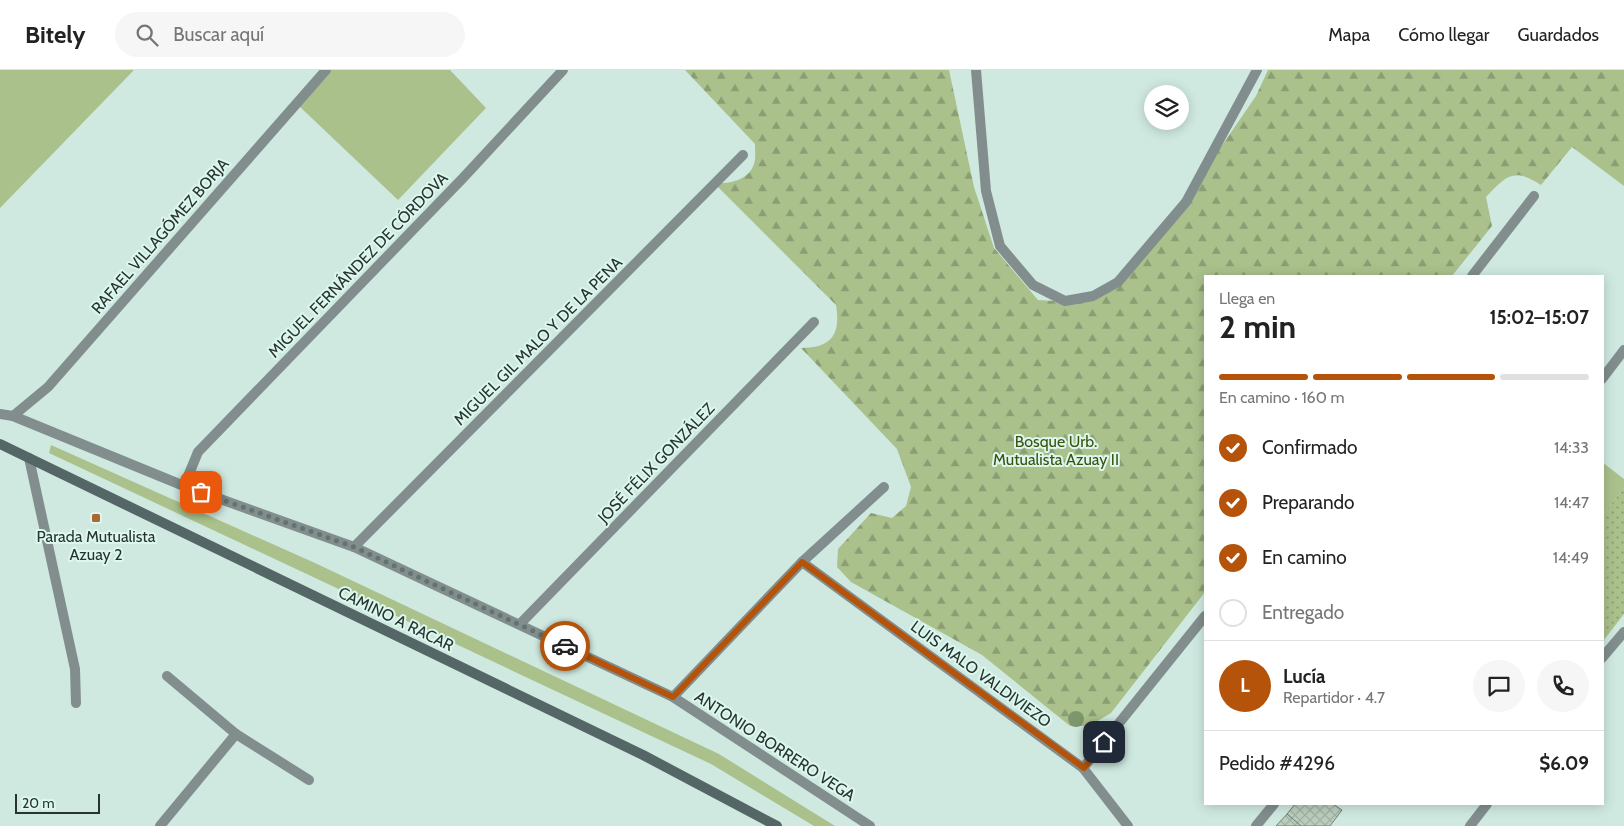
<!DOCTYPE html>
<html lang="es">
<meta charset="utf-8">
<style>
body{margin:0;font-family:Cabin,sans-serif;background:#f6f6f6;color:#222;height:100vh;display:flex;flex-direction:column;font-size:19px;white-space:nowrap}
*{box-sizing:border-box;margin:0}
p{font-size:16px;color:#767676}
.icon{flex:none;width:28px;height:28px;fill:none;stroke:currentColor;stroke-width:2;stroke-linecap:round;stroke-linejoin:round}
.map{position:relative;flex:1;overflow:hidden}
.side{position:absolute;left:1204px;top:205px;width:400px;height:530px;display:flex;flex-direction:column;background:#fff;border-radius:0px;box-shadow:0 2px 12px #0003}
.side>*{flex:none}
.tools{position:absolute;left:1144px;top:15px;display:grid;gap:10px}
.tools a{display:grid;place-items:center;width:45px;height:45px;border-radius:50%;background:#fff;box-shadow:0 2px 12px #0003;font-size:25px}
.scale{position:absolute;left:15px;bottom:12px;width:85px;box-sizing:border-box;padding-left:5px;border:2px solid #293330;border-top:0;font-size:14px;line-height:18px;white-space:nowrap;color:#293330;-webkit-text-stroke:4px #dcf7ee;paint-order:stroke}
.pin{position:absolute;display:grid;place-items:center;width:42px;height:42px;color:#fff;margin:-21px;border-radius:10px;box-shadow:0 2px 8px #0006}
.courier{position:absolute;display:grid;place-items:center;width:50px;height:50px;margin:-25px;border:4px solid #b45309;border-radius:50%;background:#fff;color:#222;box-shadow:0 1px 6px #0007}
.headline em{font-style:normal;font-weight:700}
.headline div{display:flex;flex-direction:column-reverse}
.headline{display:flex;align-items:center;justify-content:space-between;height:85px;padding:0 15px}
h1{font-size:32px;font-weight:700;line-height:38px}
.bar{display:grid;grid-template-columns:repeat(4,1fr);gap:8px 5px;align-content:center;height:60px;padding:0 15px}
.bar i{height:6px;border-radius:4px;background:#e0e0e0}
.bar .on{background:#b45309}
.bar p{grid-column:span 4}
.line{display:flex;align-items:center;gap:12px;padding:0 15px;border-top:1px solid #e0e0e0}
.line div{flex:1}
.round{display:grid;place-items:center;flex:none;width:52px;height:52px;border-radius:26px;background:#f6f6f6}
ol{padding:0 15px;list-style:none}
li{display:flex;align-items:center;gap:15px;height:55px}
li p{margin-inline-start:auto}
li .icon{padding:5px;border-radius:50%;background:#b45309;color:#fff;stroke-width:4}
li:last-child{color:#767676}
li i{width:28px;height:28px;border:2px solid #e0e0e0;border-radius:50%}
header{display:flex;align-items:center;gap:30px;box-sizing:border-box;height:70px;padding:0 25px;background:#fff;border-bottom:1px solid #e0e0e0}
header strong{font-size:24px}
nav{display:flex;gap:28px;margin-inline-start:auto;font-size:18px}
.search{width:350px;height:45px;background:#f6f6f6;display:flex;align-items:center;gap:12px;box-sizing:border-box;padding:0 18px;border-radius:28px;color:#767676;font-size:19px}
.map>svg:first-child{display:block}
.grass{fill:#aac18c}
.forest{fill:url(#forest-firs)}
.park{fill:url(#park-dots)}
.building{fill:url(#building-cross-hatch);stroke:#728476}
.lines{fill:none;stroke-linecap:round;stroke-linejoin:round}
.lane{stroke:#828e8e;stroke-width:10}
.street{stroke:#828e8e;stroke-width:10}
.secondary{stroke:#566;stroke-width:10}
.tree{fill:#7e966c}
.done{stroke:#63736e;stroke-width:5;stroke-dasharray:0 9}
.route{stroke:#b45309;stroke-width:6}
.poi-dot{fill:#aa6834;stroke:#dcf7ee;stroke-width:2}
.labels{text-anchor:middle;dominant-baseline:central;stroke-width:4;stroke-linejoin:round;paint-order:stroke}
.street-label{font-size:16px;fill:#293330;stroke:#dcf7ee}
.park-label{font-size:16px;fill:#3b520d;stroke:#dcf7ee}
.poi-label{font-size:16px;fill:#293330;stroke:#dcf7ee}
</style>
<header>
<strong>Bitely</strong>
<div class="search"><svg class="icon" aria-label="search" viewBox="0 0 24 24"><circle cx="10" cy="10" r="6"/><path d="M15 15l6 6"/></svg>Buscar aquí</div>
<nav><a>Mapa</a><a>Cómo llegar</a><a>Guardados</a></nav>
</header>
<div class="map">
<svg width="1624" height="756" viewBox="0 0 1624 756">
<defs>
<pattern id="forest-firs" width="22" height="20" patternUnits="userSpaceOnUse" patternTransform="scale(1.25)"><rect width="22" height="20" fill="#aac18c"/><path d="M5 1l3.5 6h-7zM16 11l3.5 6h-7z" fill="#8a9d73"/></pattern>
<pattern id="park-dots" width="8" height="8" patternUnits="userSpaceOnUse" patternTransform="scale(1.25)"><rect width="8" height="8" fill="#aac18c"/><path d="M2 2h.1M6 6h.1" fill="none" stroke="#8a9d73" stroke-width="1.8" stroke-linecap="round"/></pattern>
<pattern id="building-cross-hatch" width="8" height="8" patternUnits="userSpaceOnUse" patternTransform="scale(1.25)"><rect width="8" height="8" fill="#bbcebe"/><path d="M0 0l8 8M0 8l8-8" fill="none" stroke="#a1b1a4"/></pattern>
</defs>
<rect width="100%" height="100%" fill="#cfe9e1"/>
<!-- grass -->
<g class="grass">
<polygon points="0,0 134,0 0,138"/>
<polygon points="331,0 450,0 486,38 398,130 298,35"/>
<polygon points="51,375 315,493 719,684 835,756 814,756 711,694 49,383"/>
<polygon points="1602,392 1624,409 1624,418 1603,444"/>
</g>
<!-- forest -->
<path class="forest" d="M685,0H949L974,117L994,178L1038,230L1073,232L1103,226L1146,186L1256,26L1268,0H1624V116L1572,77L1541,115C1514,97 1506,106 1486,127L1492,156L1452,206H1205V522L1111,643L1089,656H1070L982,585L851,512L837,497L838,479L871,443L892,448L906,436L911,417L897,379L801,278C831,278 841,265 836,235L714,113C729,114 748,111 754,94C756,89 755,80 755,74Z"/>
<!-- park -->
<polygon class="park" points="1624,418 1624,544 1603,571 1603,444"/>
<!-- building -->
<g class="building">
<polygon points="1295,734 1333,734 1342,740 1330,756 1301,756 1287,744"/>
<polygon points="1287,744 1301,756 1276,756"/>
</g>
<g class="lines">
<!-- lane -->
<polyline class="lane" points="29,388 75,599 76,633"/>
<!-- street -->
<g class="street">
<polyline points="976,0 986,121 1000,176 1033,215 1065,231 1093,226 1118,212 1186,132 1257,0"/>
<polyline points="1472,206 1534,126"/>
<polyline points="1602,309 1624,280"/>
<polyline points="0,344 13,346 184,416 354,477 673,627 870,756"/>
<polyline points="13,346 48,317 326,0"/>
<polyline points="184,416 198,382 463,108 563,0"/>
<polyline points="354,477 743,85"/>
<polyline points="802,492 1083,698 1128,756"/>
<polyline points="520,554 814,252"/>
<polyline points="1602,588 1624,562"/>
<polyline points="167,606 236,664 309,710"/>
<polyline points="673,627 802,492 884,417"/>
<polyline points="1083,698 1205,546"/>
<polyline points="160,756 236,664"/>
<polyline points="1256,756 1274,734"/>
<polyline points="1470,756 1487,734"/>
</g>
<!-- secondary -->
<polyline class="secondary" points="0,374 643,685 777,756"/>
</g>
<!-- trees -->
<circle class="tree" cx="1076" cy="649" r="8"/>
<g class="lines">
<!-- done -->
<polyline class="done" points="201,422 354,477 565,576"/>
<!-- route -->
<polyline class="route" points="565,576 673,627 802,492 1084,698 1104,672"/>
</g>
<!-- markers -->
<rect class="poi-dot" x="91" y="443" width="10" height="10" rx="2.5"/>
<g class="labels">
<!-- street labels -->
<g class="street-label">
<text transform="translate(160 166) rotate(-49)">RAFAEL VILLAGÓMEZ BORJA</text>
<text transform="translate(358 195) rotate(-46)">MIGUEL FERNÁNDEZ DE CÓRDOVA</text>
<text transform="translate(538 271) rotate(-45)">MIGUEL GIL MALO Y DE LA PENA</text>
<text transform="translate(656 393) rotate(-46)">JOSÉ FÉLIX GONZÁLEZ</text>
<text transform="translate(396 549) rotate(26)">CAMINO A RACAR</text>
<text transform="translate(981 604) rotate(36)">LUIS MALO VALDIVIEZO</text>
<text transform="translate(775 676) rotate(33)">ANTONIO BORRERO VEGA</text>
</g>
<!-- park labels -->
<g class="park-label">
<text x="1056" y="371">Bosque Urb.<tspan x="1056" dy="18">Mutualista Azuay II</tspan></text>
</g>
<!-- poi labels -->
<g class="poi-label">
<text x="96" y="466">Parada Mutualista<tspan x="96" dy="18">Azuay 2</tspan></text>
</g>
</g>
</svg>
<div class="tools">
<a><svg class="icon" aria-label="layers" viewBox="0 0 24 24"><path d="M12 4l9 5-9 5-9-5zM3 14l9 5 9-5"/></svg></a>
</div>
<div class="scale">20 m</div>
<div class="pin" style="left:201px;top:422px;background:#ea580c"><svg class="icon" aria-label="bag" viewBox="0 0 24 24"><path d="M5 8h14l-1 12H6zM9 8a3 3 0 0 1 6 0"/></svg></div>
<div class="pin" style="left:1104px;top:672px;background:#1f2937"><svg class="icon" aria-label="home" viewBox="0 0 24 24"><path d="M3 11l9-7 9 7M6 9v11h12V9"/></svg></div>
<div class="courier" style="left:565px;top:576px"><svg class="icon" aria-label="car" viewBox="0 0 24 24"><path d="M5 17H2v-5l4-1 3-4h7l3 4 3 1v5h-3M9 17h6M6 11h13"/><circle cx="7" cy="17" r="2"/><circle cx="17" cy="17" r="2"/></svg></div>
<section class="side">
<div class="headline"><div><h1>2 min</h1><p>Llega en</p></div><em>15:02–15:07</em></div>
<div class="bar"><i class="on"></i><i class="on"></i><i class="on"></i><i></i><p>En camino · 160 m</p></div>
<ol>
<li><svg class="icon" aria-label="check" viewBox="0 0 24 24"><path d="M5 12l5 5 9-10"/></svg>Confirmado<p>14:33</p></li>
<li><svg class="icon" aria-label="check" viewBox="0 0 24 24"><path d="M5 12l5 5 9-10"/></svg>Preparando<p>14:47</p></li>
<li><svg class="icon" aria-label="check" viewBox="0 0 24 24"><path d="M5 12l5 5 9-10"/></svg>En camino<p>14:49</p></li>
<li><i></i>Entregado</li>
</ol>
<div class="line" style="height:90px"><b class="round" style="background:#b45309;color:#fff">L</b><div><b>Lucía</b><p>Repartidor · 4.7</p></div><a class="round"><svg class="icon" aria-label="chat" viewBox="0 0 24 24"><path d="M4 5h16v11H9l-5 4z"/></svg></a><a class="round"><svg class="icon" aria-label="phone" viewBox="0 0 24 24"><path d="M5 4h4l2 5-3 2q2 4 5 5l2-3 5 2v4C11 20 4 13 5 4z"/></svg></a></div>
<div class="line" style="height:65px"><div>Pedido #4296</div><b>$6.09</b></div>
</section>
</div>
